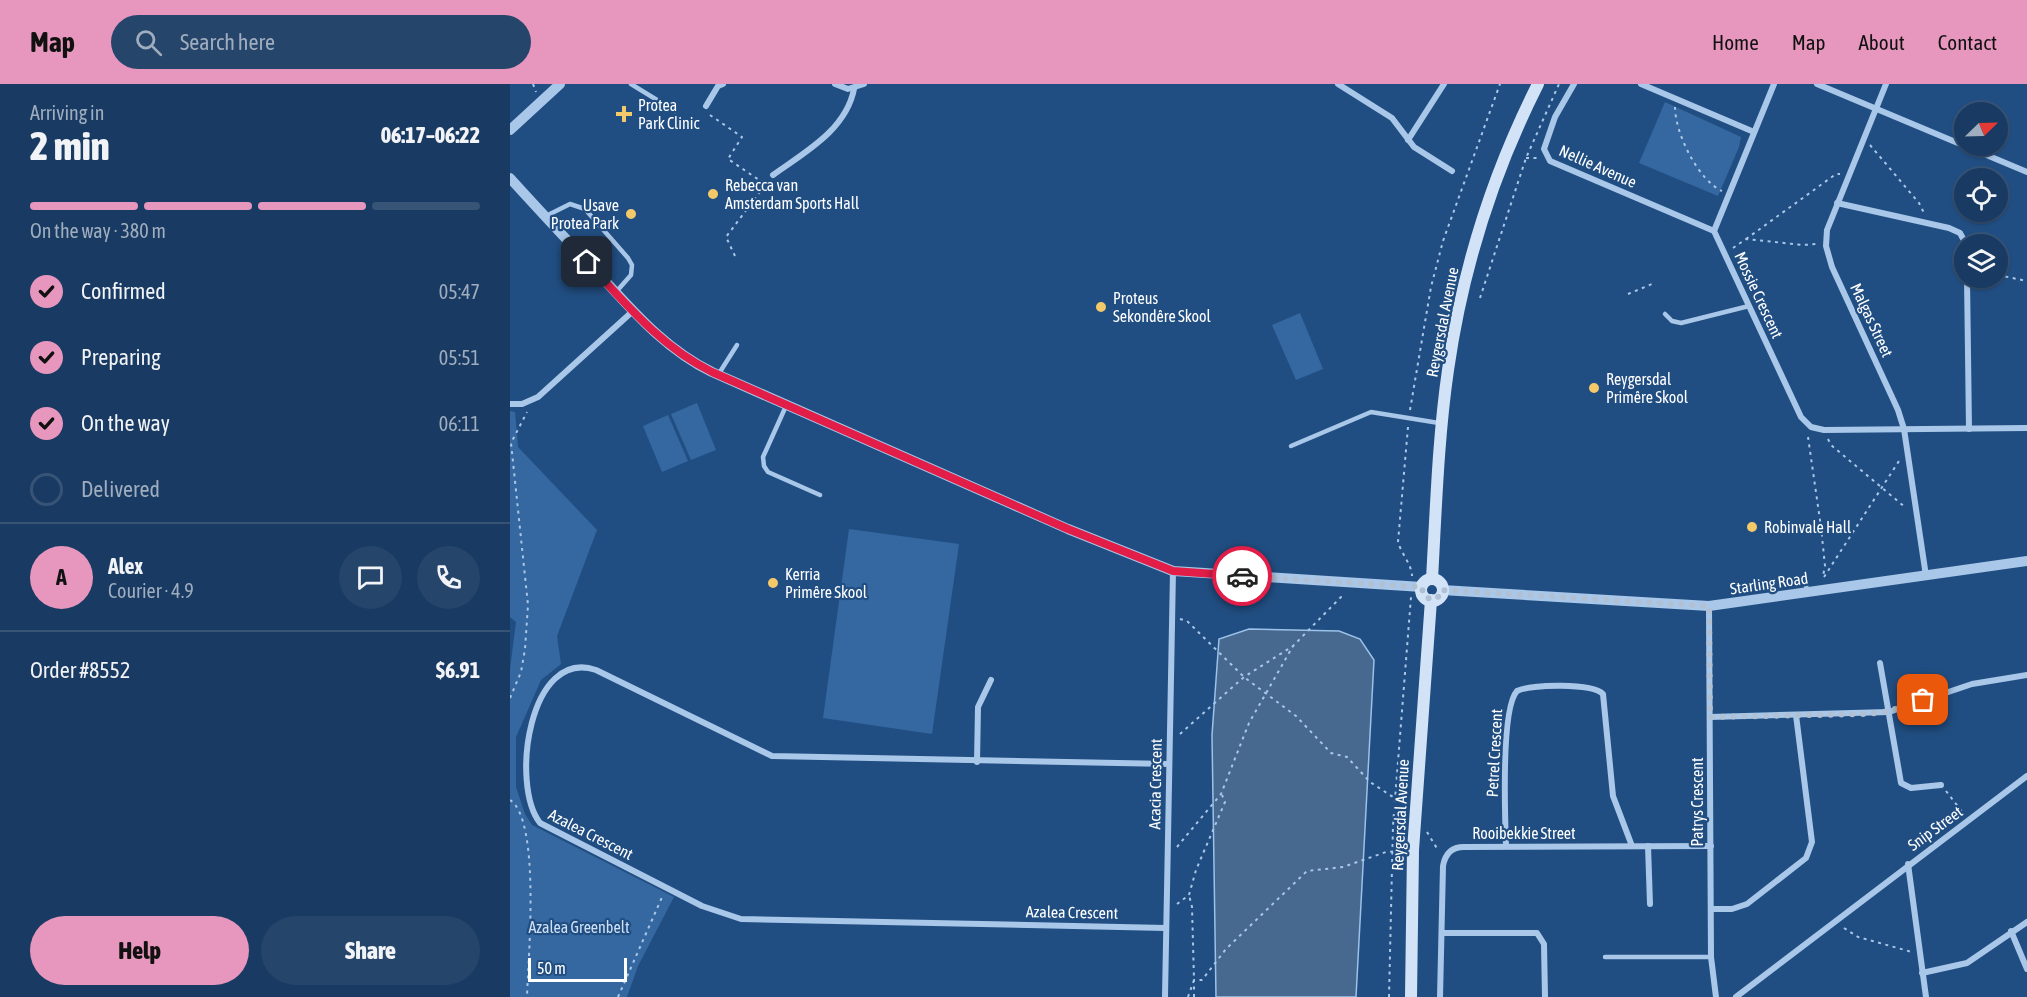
<!DOCTYPE html>
<meta charset="utf-8">
<style>
body{margin:0;font-family:"Asap Condensed",sans-serif;background:#26456b;color:#f1f3f6;height:100vh;display:flex;flex-direction:column;font-size:22px;white-space:nowrap}
*{box-sizing:border-box;margin:0}
p{font-size:20px;color:#9fadbe}
.icon{flex:none;width:33px;height:33px;fill:none;stroke:currentColor;stroke-width:2;stroke-linecap:round;stroke-linejoin:round}
.map{position:relative;flex:1;overflow:hidden}
.panel{display:flex;flex-direction:column;background:#193a62;width:510px}
.panel>*{flex:none}
.needle{width:39px;rotate:67deg}
.fabs{position:absolute;left:1444px;top:18px;display:grid;gap:12px}
.fabs a{display:grid;place-items:center;width:54px;height:54px;border-radius:50%;background:#193a62;box-shadow:0 2px 4px #0004,0 0 0 2px #375477;font-size:30px}
.scale{position:absolute;left:18px;bottom:15px;width:99px;box-sizing:border-box;padding-left:6px;border:3px solid #fff;border-top:0;font-size:16px;line-height:21px;white-space:nowrap;color:#fff;-webkit-text-stroke:4px #214e82;paint-order:stroke}
.pin{position:absolute;display:grid;place-items:center;width:51px;height:51px;color:#fff;margin:-26px;border-radius:12px;box-shadow:0 3px 9px #0006}
.courier{position:absolute;display:grid;place-items:center;width:60px;height:60px;margin:-30px;border:4px solid #e11d48;border-radius:50%;background:#fff;color:#222;box-shadow:0 2px 8px #0007}
.summary em{font-style:normal;font-weight:800}
.summary div{display:flex;flex-direction:column-reverse}
.summary{display:flex;align-items:center;justify-content:space-between;height:102px;padding:0 30px}
h1{font-size:39px;font-weight:800;line-height:45px}
.bar{display:grid;grid-template-columns:repeat(4,1fr);gap:9px 6px;align-content:center;height:72px;padding:0 30px}
.bar i{height:8px;border-radius:4px;background:#375477}
.bar .selected{background:#e797bd}
.bar p{grid-column:span 4}
.line{display:flex;align-items:center;gap:15px;padding:0 30px;border-top:2px solid #375477}
.line div{flex:1}
.round{display:grid;place-items:center;flex:none;width:63px;height:63px;border-radius:32px;background:#26456b}
ol{padding:0 30px;list-style:none}
li{display:flex;align-items:center;gap:18px;height:66px}
li p{margin-inline-start:auto}
li .icon{padding:6px;border-radius:50%;background:#e797bd;color:#111;stroke-width:4}
li:last-child{color:#9fadbe}
li i{width:33px;height:33px;border:3px solid #375477;border-radius:50%}
.action{display:flex;gap:12px;margin-top:auto;padding:12px 30px}
.action a{flex:1;height:69px;border-radius:36px;background:#e797bd;color:#111;font-size:24px;font-weight:800;line-height:69px;text-align:center}
.action a+a{background:#26456b;color:#f1f3f6}
header{display:flex;align-items:center;gap:36px;box-sizing:border-box;height:84px;padding:0 30px;background:#e797bd;color:#111}
header strong{font-size:28px}
nav{display:flex;gap:33px;margin-inline-start:auto;font-size:21px}
.search{width:420px;height:54px;background:#26456b;display:flex;align-items:center;gap:15px;box-sizing:border-box;padding:0 21px;border-radius:33px;color:#9fadbe;font-size:22px}
main{display:flex;flex:1;min-height:0}
.map>svg:first-child{display:block}
.green{fill:#3568a0}
.water{fill:#48698f;stroke:#9cc2e9;stroke-width:1.5}
.lines{fill:none;stroke-linecap:round;stroke-linejoin:round}
.path{stroke:#a9c7e8;stroke-width:2;stroke-dasharray:3 4.5;stroke-linecap:butt}
.service{stroke:#a9c7e8;stroke-width:4.5}
.minor{stroke:#a9c7e8;stroke-width:6}
.tertiary{stroke:#a9c7e8;stroke-width:10}
.secondary{stroke:#d3e3f7;stroke-width:12}
.done{stroke:#b1c1d3;stroke-width:6;stroke-dasharray:0 10.8}
.route{stroke:#e11d48;stroke-width:8}
.poi-dot{fill:#f4c96a;stroke:#214e82;stroke-width:2}
.labels{text-anchor:middle;dominant-baseline:central;stroke-width:4.5;stroke-linejoin:round;paint-order:stroke}
.poi-label{font-size:16px;fill:#fff;stroke:#214e82;text-anchor:start}
.street-label{font-size:16px;fill:#fff;stroke:#214e82}
.park-label{font-size:16px;fill:#cde0f6;stroke:#214e82}
</style>
<header>
<strong>Map</strong>
<div class="search"><svg class="icon" aria-label="search" viewBox="0 0 24 24"><circle cx="10" cy="10" r="6"/><path d="M15 15l6 6"/></svg>Search here</div>
<nav><a>Home</a><a>Map</a><a>About</a><a>Contact</a></nav>
</header>
<main>
<section class="panel">
<div class="summary"><div><h1>2 min</h1><p>Arriving in</p></div><em>06:17–06:22</em></div>
<div class="bar"><i class="selected"></i><i class="selected"></i><i class="selected"></i><i></i><p>On the way · 380 m</p></div>
<ol>
<li><svg class="icon" aria-label="check" viewBox="0 0 24 24"><path d="M5 12l5 5 9-10"/></svg>Confirmed<p>05:47</p></li>
<li><svg class="icon" aria-label="check" viewBox="0 0 24 24"><path d="M5 12l5 5 9-10"/></svg>Preparing<p>05:51</p></li>
<li><svg class="icon" aria-label="check" viewBox="0 0 24 24"><path d="M5 12l5 5 9-10"/></svg>On the way<p>06:11</p></li>
<li><i></i>Delivered</li>
</ol>
<div class="line" style="height:108px"><b class="round" style="background:#e797bd;color:#111">A</b><div><b>Alex</b><p>Courier · 4.9</p></div><a class="round"><svg class="icon" aria-label="chat" viewBox="0 0 24 24"><path d="M4 5h16v11H9l-5 4z"/></svg></a><a class="round"><svg class="icon" aria-label="phone" viewBox="0 0 24 24"><path d="M5 4h4l2 5-3 2q2 4 5 5l2-3 5 2v4C11 20 4 13 5 4z"/></svg></a></div>
<div class="line" style="height:78px"><div>Order #8552</div><b>$6.91</b></div>
<div class="action"><a>Help</a><a>Share</a></div>
</section>
<div class="map">
<svg width="1517" height="913" viewBox="0 0 1517 913">
<rect width="100%" height="100%" fill="#214e82"/>
<!-- green -->
<g class="green">
<polygon points="1155,18 1231,53 1229,63 1208,112 1129,79"/>
<polygon points="790,229 813,285 786,296 762,241"/>
<polygon points="187,319 206,366 181,376 161,330"/>
<polygon points="0,327 5,328 8,363 87,446 47,552 51,580 31,596 6,653 6,703 15,730 22,741 164,813 128,882 117,913 0,913 0,585 6,538 0,533"/>
<polygon points="158,331 178,377 152,388 133,342"/>
<polygon points="339,445 449,460 422,650 313,634"/>
</g>
<!-- water -->
<polygon class="water" points="739,545 829,547 850,555 864,576 846,913 706,913 702,651 709,555"/>
<g class="lines">
<!-- path -->
<g class="path">
<polyline points="23,0 26,8"/>
<path d="M1165,23C1165,49 1188,96 1212,107"/>
<polyline points="200,31 232,53 218,75 255,100"/>
<polyline points="1360,61 1409,119 1414,129"/>
<polyline points="1016,74 1028,74"/>
<polyline points="1236,155 1326,90 1330,90"/>
<polyline points="1223,164 1236,155 1293,161 1307,160"/>
<polyline points="225,172 216,153 256,100"/>
<polyline points="1488,191 1517,197"/>
<polyline points="1118,210 1142,200"/>
<polyline points="970,214 1016,74 1049,0"/>
<polyline points="900,326 921,203 933,157 990,0"/>
<path d="M898,343L888,458C891,469 902,481 902,492"/>
<polyline points="1298,353 1311,443 1315,482 1313,492"/>
<polyline points="1318,355 1321,361 1396,424"/>
<polyline points="1314,493 1389,377"/>
<polyline points="670,535 677,537 734,593 786,632 821,669 837,673 860,698 883,713"/>
<polyline points="0,614 11,588 15,565 18,521 1,359 17,328"/>
<polyline points="670,650 734,593 783,562 831,513 830,509"/>
<polyline points="1436,707 1453,729"/>
<path d="M0,716C31,736 18,876 17,913"/>
<polyline points="917,748 928,766"/>
<polyline points="667,763 711,710 739,639 783,562"/>
<polyline points="667,820 679,811 686,786 715,718 712,711"/>
<polyline points="1334,844 1348,853 1402,868"/>
<polyline points="108,913 153,811"/>
<polyline points="678,913 684,896 682,823 679,811"/>
<polyline points="684,913 684,896 692,896 716,865 797,787 833,783 876,768 892,767"/>
<polyline points="879,913 883,741 901,513"/>
</g>
<!-- service -->
<g class="service">
<polyline points="121,0 165,27"/>
<polyline points="36,132 60,120 75,125 118,174 122,181 121,191 106,208"/>
<polyline points="1155,230 1162,237 1171,239 1239,222"/>
<polyline points="208,291 227,261"/>
<polyline points="276,322 253,373 254,382 258,388 310,411"/>
<polyline points="781,362 861,328 929,339"/>
<polyline points="1295,493 1297,509"/>
<polyline points="1095,873 1201,873"/>
</g>
<!-- minor -->
<g class="minor">
<polyline points="325,0 338,5 354,0"/>
<polyline points="828,0 882,34 904,63 942,87"/>
<polyline points="1064,0 1045,33 1034,65 1040,77 1204,147"/>
<polyline points="1131,0 1244,48"/>
<polyline points="1264,0 1204,147 1291,333 1301,343 1314,346 1517,344"/>
<polyline points="1307,0 1517,88"/>
<polyline points="1376,0 1317,146 1316,162 1322,183 1388,326 1394,345 1416,492"/>
<polyline points="196,22 208,2 213,0"/>
<polyline points="898,56 934,0"/>
<path d="M263,91C295,68 336,46 344,5"/>
<polyline points="1327,119 1439,144 1450,149 1456,160"/>
<polyline points="1457,194 1459,345"/>
<polyline points="0,320 12,320 28,313 123,227"/>
<polyline points="1199,522 1201,873 1206,913"/>
<polyline points="1370,579 1391,699 1401,704 1431,701"/>
<polyline points="1200,633 1379,628 1462,600 1517,591"/>
<polyline points="467,678 468,623 481,596"/>
<path d="M996,762C995,734 991,624 1007,607C1021,600 1082,599 1093,610L1103,712L1122,762"/>
<polyline points="1138,762 1140,820"/>
<polyline points="1398,780 1416,913"/>
<polyline points="1201,825 1222,825 1237,820 1296,774 1302,758 1286,631"/>
<path d="M656,844L231,835L192,822L30,739C0,701 19,563 86,586L262,672L659,680"/>
<polyline points="1501,847 1517,885"/>
<polyline points="932,849 1027,849 1034,860 1035,913"/>
<polyline points="1412,889 1457,879 1517,838"/>
<polyline points="655,913 663,487"/>
<path d="M930,913L933,782C935,770 942,763 954,763L1201,762"/>
<polyline points="1226,913 1517,692"/>
</g>
<!-- tertiary -->
<g class="tertiary">
<polyline points="0,46 50,0"/>
<path d="M0,94C29,126 58,157 88,189C123,227 155,265 202,288L558,445L663,487L912,503"/>
<polyline points="932,506 1199,522 1517,477"/>
</g>
<!-- secondary -->
<g class="secondary">
<path d="M922,495C926,425 928,355 938,286C952,188 983,89 1028,0"/>
<circle cx="922" cy="506" r="11"/>
<polyline points="901,913 903,766 921,516"/>
</g>
</g>
<g class="lines">
<!-- done -->
<polyline class="done" points="732,492 912,503 913,510 921,516 930,512 932,506 1199,522 1200,633 1358,630 1379,627 1413,616"/>
<!-- route -->
<path class="route" d="M77,178C115,219 151,263 202,288L558,445L663,487L732,492"/>
</g>
<!-- markers -->
<g class="poi-dot">
<path d="M111 21h6v6h6v6h-6v6h-6v-6h-6v-6h6z"/>
<circle cx="203" cy="110" r="6"/>
<circle cx="121" cy="130" r="6"/>
<circle cx="591" cy="223" r="6"/>
<circle cx="1084" cy="304" r="6"/>
<circle cx="1242" cy="443" r="6"/>
<circle cx="263" cy="499" r="6"/>
</g>
<g class="labels">
<!-- poi labels -->
<g class="poi-label">
<text x="128" y="21">Protea<tspan x="128" dy="18">Park Clinic</tspan></text>
<text x="215" y="101">Rebecca van<tspan x="215" dy="18">Amsterdam Sports Hall</tspan></text>
<text x="109" y="121" text-anchor="end">Usave<tspan x="109" dy="18">Protea Park</tspan></text>
<text x="603" y="214">Proteus<tspan x="603" dy="18">Sekondêre Skool</tspan></text>
<text x="1096" y="295">Reygersdal<tspan x="1096" dy="18">Primêre Skool</tspan></text>
<text x="1254" y="443">Robinvale Hall</text>
<text x="275" y="490">Kerria<tspan x="275" dy="18">Primêre Skool</tspan></text>
</g>
<!-- street labels -->
<g class="street-label">
<text transform="translate(1088 82) rotate(24)">Nellie Avenue</text>
<text transform="translate(1249 211) rotate(65)">Mossie Crescent</text>
<text transform="translate(1362 236) rotate(65)">Malgas Street</text>
<text transform="translate(932 238) rotate(-79)">Reygersdal Avenue</text>
<text transform="translate(1259 499) rotate(-8)">Starling Road</text>
<text transform="translate(984 669) rotate(-87)">Petrel Crescent</text>
<text transform="translate(645 700) rotate(-89)">Acacia Crescent</text>
<text transform="translate(1187 718) rotate(-90)">Patrys Crescent</text>
<text transform="translate(890 731) rotate(-87)">Reygersdal Avenue</text>
<text transform="translate(1425 744) rotate(-36)">Snip Street</text>
<text x="1014" y="749">Rooibekkie Street</text>
<text transform="translate(81 750) rotate(27)">Azalea Crescent</text>
<text transform="translate(562 828) rotate(1)">Azalea Crescent</text>
</g>
<!-- park labels -->
<g class="park-label">
<text x="69" y="843">Azalea Greenbelt</text>
</g>
</g>
</svg>
<div class="fabs">
<a><svg class="needle" viewBox="-14 -14 28 28"><path d="M0-13l5 13h-10z" fill="#e53935"/><path d="M0 13l5-13h-10z" fill="#9fadbe"/></svg></a>
<a><svg class="icon" aria-label="locate" viewBox="0 0 24 24"><circle cx="12" cy="12" r="6"/><path d="M12 2v4M12 18v4M2 12h4M18 12h4"/></svg></a>
<a><svg class="icon" aria-label="layers" viewBox="0 0 24 24"><path d="M12 4l9 5-9 5-9-5zM3 14l9 5 9-5"/></svg></a>
</div>
<div class="scale">50 m</div>
<div class="pin" style="left:1413px;top:616px;background:#ea580c"><svg class="icon" aria-label="bag" viewBox="0 0 24 24"><path d="M5 8h14l-1 12H6zM9 8a3 3 0 0 1 6 0"/></svg></div>
<div class="pin" style="left:77px;top:178px;background:#1f2937"><svg class="icon" aria-label="home" viewBox="0 0 24 24"><path d="M3 11l9-7 9 7M6 9v11h12V9"/></svg></div>
<div class="courier" style="left:732px;top:492px"><svg class="icon" aria-label="car" viewBox="0 0 24 24"><path d="M5 17H2v-5l4-1 3-4h7l3 4 3 1v5h-3M9 17h6M6 11h13"/><circle cx="7" cy="17" r="2"/><circle cx="17" cy="17" r="2"/></svg></div>
</div>
</main>
